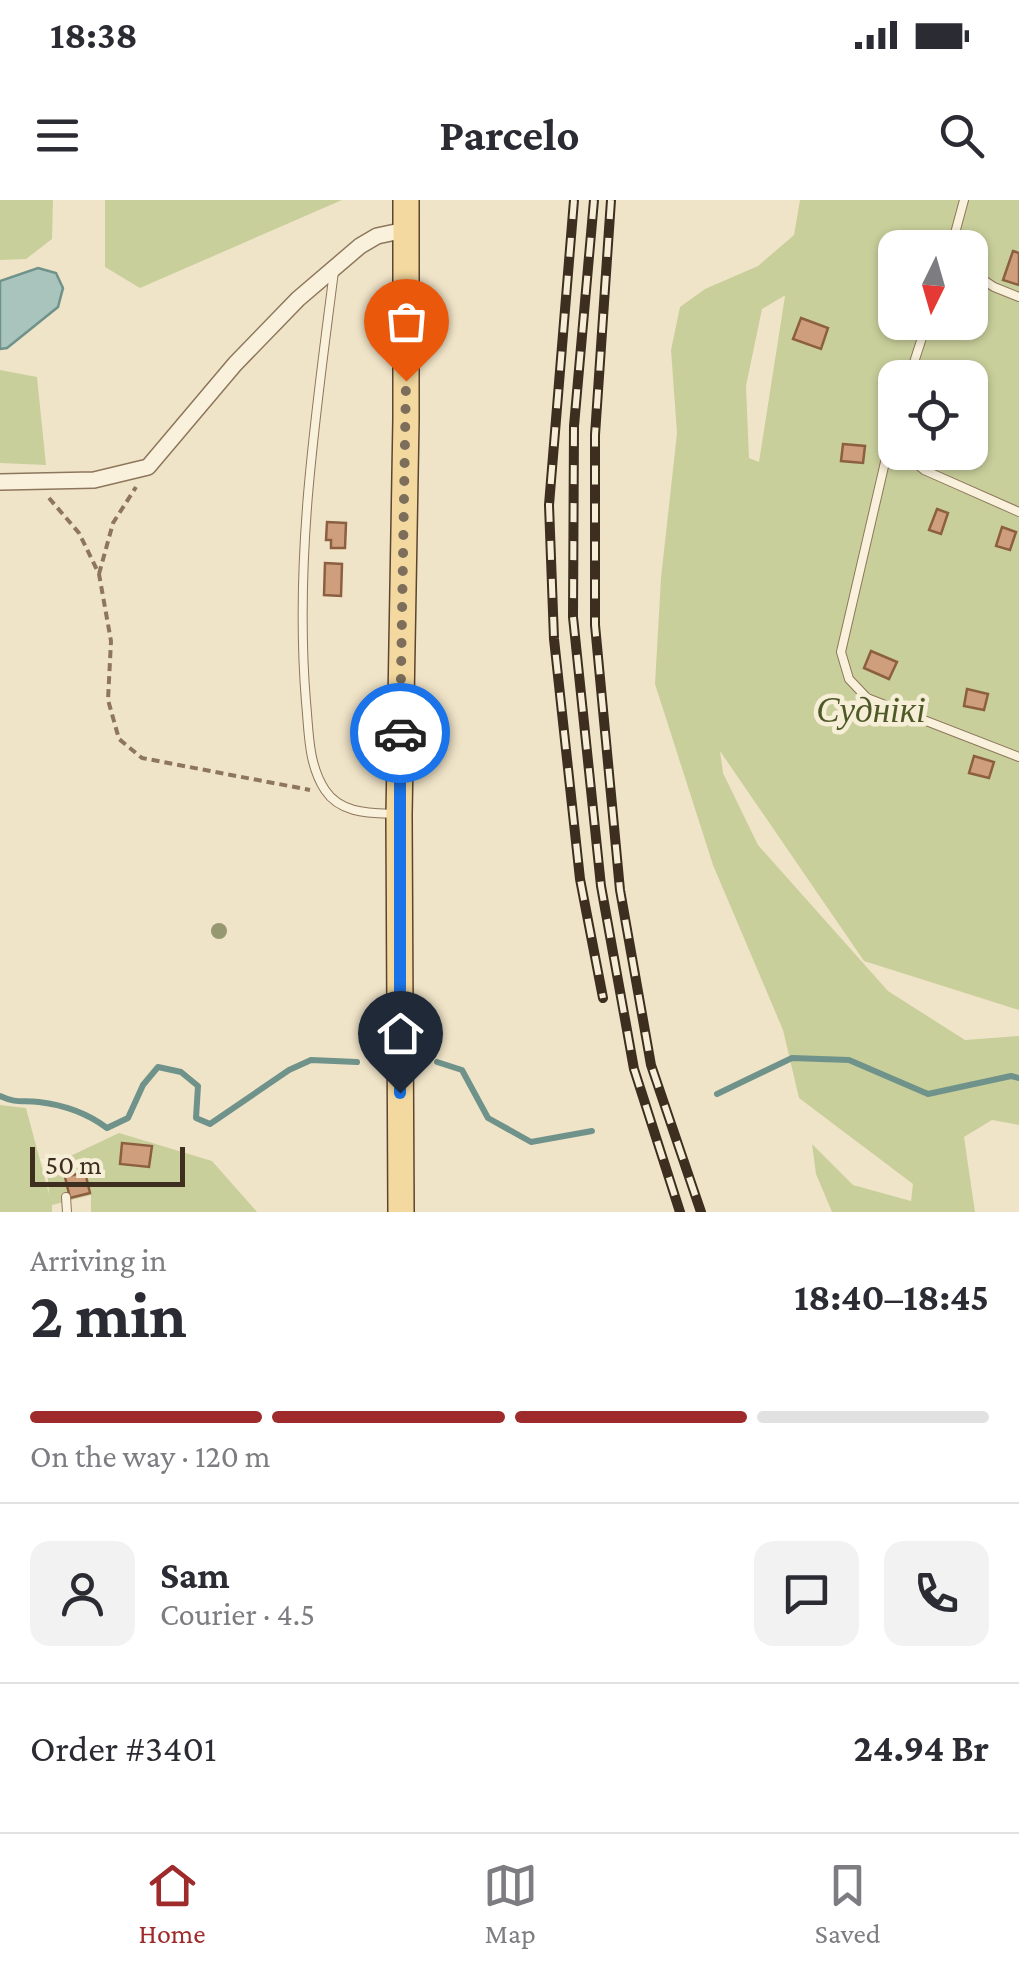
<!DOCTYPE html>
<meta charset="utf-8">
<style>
body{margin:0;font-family:"Crimson Pro",serif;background:#f2f2f3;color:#2b2b33;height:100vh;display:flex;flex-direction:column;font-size:38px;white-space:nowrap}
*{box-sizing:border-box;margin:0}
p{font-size:32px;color:#7c7c81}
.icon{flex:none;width:55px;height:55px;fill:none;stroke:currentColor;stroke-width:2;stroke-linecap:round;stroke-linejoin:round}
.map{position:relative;height:1012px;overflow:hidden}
.side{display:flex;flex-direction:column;background:#fff;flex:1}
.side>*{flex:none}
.needle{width:65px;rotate:185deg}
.fabs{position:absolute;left:878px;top:30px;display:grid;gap:20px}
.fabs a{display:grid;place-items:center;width:110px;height:110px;border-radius:20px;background:#fff;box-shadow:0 2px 8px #0004;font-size:50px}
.scale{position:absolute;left:30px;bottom:25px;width:155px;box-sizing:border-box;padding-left:10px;border:5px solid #3d2e20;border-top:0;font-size:28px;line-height:35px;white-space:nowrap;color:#3d2e20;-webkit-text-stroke:8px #f7eed8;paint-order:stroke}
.pin{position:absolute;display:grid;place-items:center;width:85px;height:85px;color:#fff;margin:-102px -42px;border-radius:50% 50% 50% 0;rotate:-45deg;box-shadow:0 0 10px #0007}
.pin .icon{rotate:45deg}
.courier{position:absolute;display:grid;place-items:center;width:100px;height:100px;margin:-50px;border:8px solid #1a73e8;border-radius:50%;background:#fff;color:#222;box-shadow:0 2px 12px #0007}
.summary em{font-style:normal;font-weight:700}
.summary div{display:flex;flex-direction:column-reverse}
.summary{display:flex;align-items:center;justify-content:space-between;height:170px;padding:0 30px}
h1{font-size:65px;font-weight:700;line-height:75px}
.bar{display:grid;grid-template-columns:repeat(4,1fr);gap:15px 10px;align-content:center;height:120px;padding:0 30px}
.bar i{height:12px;border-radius:8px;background:#e1e1e2}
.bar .on{background:#9e2a2b}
.bar p{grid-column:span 4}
.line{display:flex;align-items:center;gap:25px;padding:0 30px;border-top:2px solid #e1e1e2}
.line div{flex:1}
.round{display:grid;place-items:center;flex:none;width:105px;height:105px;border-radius:20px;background:#f2f2f3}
.status{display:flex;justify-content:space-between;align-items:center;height:70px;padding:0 50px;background:#fff;direction:ltr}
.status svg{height:28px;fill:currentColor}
header{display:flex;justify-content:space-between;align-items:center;height:130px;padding:0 30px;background:#fff;font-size:45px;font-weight:700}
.menu{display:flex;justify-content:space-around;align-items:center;height:140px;border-top:2px solid #e1e1e2;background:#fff;font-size:28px;color:#7c7c81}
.menu a{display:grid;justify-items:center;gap:5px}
.menu .on{color:#9e2a2b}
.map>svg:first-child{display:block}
.green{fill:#c9cf9b;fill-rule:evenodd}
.water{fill:#a9c4bc;stroke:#6f938a;stroke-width:2.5}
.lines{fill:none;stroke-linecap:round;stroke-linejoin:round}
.stream{stroke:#6f938a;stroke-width:6}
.building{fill:#cf9f7d;stroke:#8d5f41;stroke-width:2.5}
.service-casing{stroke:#8d765c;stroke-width:10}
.minor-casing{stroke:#8d765c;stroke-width:18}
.primary-casing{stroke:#5b4430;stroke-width:28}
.path{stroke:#8d765c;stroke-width:4;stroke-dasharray:8 5;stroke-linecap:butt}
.service{stroke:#faf1dc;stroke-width:8}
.minor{stroke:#faf1dc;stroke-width:15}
.primary{stroke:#f3d9a0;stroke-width:25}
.rail-casing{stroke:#3d2e20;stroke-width:10}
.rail{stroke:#f7eed8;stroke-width:6;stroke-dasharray:19;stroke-linecap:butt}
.tree{fill:#96986f}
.done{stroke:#7c6e5b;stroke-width:10;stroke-dasharray:0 18}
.route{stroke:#1a73e8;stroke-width:12}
.labels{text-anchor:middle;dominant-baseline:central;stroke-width:9;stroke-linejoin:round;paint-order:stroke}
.park-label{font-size:35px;font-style:italic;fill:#4d5a26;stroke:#f7eed8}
</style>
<div class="status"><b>18:38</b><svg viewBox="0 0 49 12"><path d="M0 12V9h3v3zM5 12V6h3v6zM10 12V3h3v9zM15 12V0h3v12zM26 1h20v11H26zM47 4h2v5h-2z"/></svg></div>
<header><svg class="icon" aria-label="menu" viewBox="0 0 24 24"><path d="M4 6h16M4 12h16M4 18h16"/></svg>Parcelo<svg class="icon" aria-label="search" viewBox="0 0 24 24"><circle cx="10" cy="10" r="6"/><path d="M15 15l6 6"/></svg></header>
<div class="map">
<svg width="1019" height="1012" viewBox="0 0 1019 1012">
<rect width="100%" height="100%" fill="#f0e4c8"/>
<!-- green -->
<g class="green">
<polygon points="0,0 53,0 52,39 26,59 0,60"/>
<polygon points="105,0 342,0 140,88 105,67"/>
<path d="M800,0H1019V810L864,761L720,551L723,573L758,645L888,791L965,840L1019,836V925L992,920L964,937L975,1012H832L816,974L812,944L853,985L911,1001L913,984L799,898L783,830L713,665L655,484L661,378L677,233L671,150L680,107L705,89L758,66L794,35ZM895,48H970V122H895ZM784,96H785L759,262L749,258L746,186L762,109ZM895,178H970V252H895Z"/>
<polygon points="0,170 37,177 46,265 0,263"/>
<polygon points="0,905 26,908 49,994 47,967 119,933 212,961 257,1012 91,1012 91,995 52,1005 52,1012 0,1012"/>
</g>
<!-- water -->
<polygon class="water" points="38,68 56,73 63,88 58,107 7,148 0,149 0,81"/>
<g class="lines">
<!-- stream -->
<g class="stream">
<polyline points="437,862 462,870 488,918 531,942 592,931"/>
<polyline points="717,894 792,858 849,860 928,894 1011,876 1019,878"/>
<path d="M0,896C17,904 22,900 39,902C64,905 87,913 107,928L128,918L143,885L158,867L181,872L198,886L196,918L210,924L289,870L311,860L357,862"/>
</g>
</g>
<!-- building -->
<g class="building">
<polygon points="1013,51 1019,53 1019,85 1003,80"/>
<polygon points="801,118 828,128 821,149 793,139"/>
<polygon points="843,244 865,246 863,263 841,261"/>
<polygon points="937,309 948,313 941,334 929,330"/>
<polygon points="327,322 346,323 345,348 331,348 331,340 326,340"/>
<polygon points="1002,327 1016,332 1010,350 996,346"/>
<polygon points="325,363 342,364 341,396 324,395"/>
<polygon points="871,451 897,462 889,479 864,468"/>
<polygon points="967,489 988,494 984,510 964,506"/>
<polygon points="974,556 994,562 989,578 969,573"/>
<polygon points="122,943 152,946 149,967 120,964"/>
<polygon points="85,972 90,993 70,998 65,977"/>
</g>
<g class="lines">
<defs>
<g id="service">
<polyline points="951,48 964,0"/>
<path d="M334,71C316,214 294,357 306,502C309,532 308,564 325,590C340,613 368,613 393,614"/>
<polyline points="970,71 994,87 1019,97"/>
<polyline points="909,178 927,122"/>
<polyline points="895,219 841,452 849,479 867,498 1019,557"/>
<polyline points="902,252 924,270 1019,312"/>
<polyline points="66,997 67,1012"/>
</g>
<polyline id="minor" points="0,282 94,280 148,267 235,164 298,99 360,46 377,36 405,30"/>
<polyline id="primary" points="401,1012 399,615 406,219 406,0"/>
</defs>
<!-- service casing -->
<use href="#service" class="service-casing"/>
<!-- minor casing -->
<use href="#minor" class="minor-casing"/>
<!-- primary casing -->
<use href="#primary" class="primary-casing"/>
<!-- path -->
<g class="path">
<polyline points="49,298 79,333 99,374 111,441 108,500 119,539 142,558 310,590"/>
<polyline points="99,374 113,323 136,287"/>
</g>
<!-- service -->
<use href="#service" class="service"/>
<!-- minor -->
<use href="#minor" class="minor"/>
<!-- primary -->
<use href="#primary" class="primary"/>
<defs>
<g id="rail">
<polyline points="574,0 549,305 554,439 580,679 603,798"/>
<polyline points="594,0 574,226 573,417 601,686 634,869 680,1012"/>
<polyline points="611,0 595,235 595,425 620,690 651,865 701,1012"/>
</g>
</defs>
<!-- rail casing -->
<use href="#rail" class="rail-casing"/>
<!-- rail -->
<use href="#rail" class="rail"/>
</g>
<!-- trees -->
<circle class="tree" cx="219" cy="731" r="8"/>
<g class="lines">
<!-- done -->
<polyline class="done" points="400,533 406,181"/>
<!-- route -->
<polyline class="route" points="400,893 400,533"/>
</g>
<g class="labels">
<!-- park labels -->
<g class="park-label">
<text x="871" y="510">Суднікі</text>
</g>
</g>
</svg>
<div class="fabs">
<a><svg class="needle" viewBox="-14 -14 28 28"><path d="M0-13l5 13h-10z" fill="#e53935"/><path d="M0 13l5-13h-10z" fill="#7c7c81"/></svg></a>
<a><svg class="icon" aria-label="locate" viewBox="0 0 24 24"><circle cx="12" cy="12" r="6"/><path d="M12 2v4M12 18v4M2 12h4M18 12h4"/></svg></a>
</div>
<div class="scale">50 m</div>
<div class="pin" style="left:406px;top:181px;background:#ea580c"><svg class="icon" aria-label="bag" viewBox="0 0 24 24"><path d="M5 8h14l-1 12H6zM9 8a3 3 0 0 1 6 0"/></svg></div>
<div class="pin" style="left:400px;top:893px;background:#1f2937"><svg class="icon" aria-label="home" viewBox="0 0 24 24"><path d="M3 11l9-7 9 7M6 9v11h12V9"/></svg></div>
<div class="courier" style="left:400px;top:533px"><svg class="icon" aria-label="car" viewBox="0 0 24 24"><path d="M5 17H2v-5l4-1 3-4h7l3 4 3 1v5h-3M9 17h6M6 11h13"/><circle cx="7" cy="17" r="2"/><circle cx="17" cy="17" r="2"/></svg></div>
</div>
<section class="side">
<div class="summary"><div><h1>2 min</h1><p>Arriving in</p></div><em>18:40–18:45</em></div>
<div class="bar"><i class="on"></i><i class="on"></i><i class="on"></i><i></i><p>On the way · 120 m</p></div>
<div class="line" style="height:180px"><a class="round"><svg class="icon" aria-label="person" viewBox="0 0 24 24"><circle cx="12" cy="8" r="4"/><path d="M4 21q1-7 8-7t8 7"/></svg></a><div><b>Sam</b><p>Courier · 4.5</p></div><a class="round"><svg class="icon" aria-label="chat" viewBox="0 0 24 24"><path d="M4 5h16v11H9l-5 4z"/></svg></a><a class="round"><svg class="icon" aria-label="phone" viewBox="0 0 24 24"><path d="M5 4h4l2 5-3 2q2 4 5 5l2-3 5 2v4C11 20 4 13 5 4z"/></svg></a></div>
<div class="line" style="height:130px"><div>Order #3401</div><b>24.94 Br</b></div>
</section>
<nav class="menu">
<a class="on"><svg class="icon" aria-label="home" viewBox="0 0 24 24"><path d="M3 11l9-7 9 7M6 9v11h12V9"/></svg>Home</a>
<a><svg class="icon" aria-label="map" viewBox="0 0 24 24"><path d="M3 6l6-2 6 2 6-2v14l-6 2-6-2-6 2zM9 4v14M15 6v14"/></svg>Map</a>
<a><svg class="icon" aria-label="saved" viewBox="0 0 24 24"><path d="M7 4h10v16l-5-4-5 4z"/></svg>Saved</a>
</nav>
